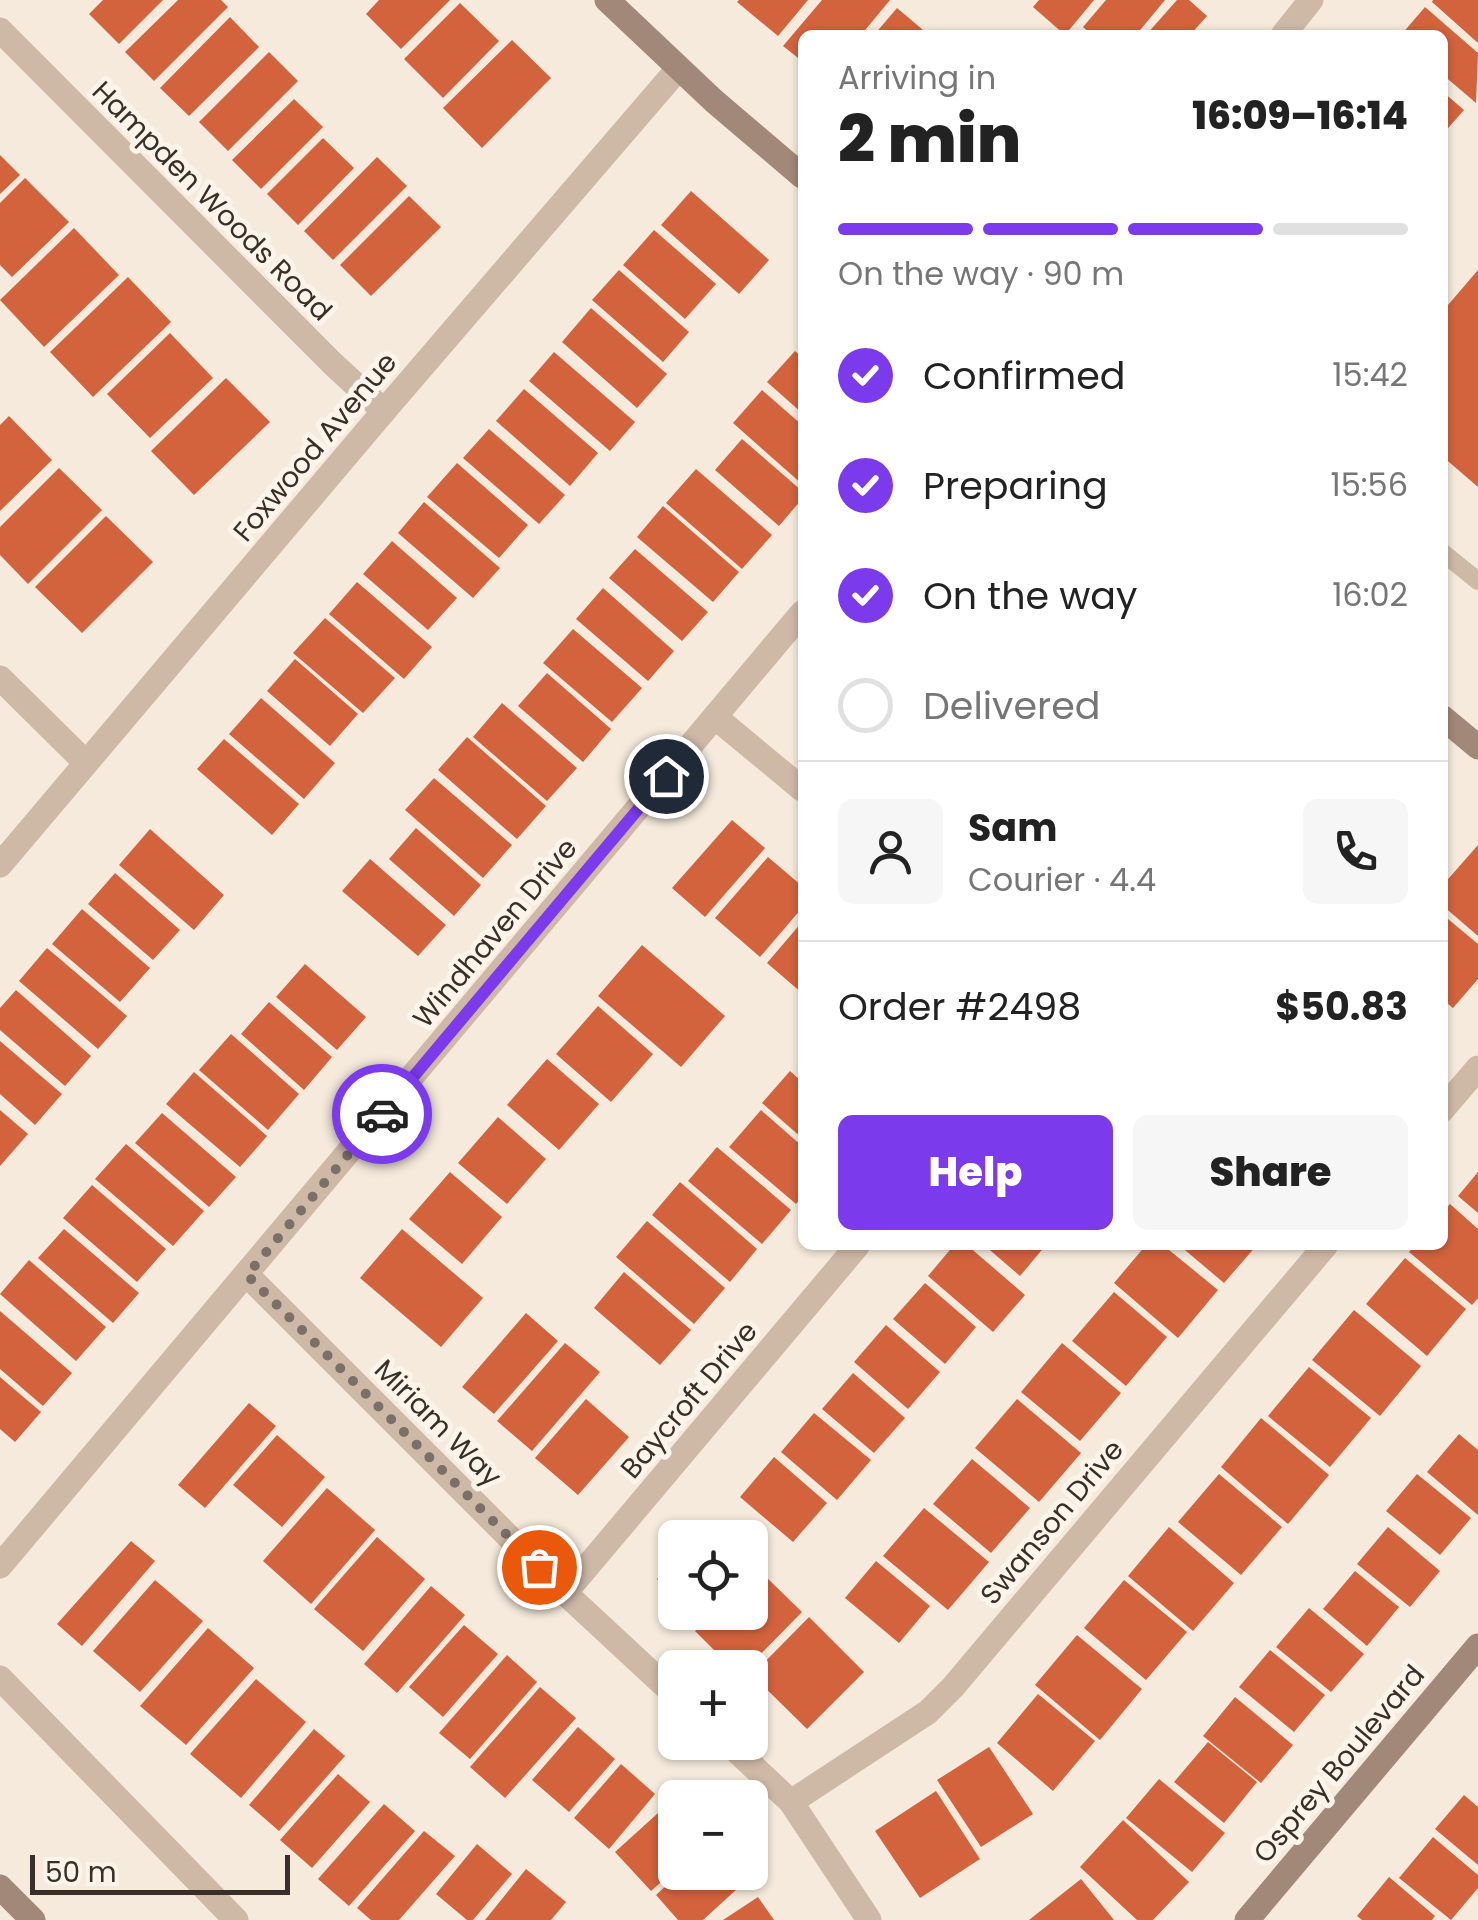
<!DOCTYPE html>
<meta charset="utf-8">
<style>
body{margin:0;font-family:Poppins,sans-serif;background:#f6f6f6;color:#222;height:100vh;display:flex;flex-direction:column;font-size:38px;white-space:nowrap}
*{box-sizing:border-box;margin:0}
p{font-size:32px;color:#767676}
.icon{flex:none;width:55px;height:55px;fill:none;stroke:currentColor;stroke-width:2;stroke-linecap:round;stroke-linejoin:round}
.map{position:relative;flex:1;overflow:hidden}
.sheet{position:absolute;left:798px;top:30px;width:650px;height:1220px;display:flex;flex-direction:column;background:#fff;border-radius:15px;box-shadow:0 2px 8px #0004}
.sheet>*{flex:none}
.fabs{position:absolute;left:658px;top:1520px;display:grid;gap:20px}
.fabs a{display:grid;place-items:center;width:110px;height:110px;border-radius:15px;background:#fff;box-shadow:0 2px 8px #0004;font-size:50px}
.scale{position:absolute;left:30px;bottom:25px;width:260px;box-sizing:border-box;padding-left:10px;border:5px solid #3a2e28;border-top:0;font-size:28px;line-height:35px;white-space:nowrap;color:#3a2e28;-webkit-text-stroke:8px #fcf4ea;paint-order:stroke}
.pin{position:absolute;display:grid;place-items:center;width:85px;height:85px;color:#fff;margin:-42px;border:5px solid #fff;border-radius:50%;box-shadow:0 2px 10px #0007}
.courier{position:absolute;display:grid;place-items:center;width:100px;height:100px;margin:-50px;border:8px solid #7c3aed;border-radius:50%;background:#fff;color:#222;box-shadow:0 2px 12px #0007}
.overview em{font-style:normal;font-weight:800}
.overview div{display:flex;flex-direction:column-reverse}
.overview{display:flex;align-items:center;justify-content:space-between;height:170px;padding:0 40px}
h1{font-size:65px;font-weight:800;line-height:75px}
.bar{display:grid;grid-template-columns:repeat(4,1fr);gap:15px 10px;align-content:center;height:120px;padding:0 40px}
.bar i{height:12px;border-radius:8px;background:#e0e0e0}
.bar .current{background:#7c3aed}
.bar p{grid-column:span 4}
.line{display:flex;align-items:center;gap:25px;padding:0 40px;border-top:2px solid #e0e0e0}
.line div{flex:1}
.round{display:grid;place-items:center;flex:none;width:105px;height:105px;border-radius:15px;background:#f6f6f6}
ol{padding:0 40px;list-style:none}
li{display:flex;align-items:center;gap:30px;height:110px}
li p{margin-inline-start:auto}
li .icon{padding:10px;border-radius:50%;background:#7c3aed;color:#fff;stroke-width:4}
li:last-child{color:#767676}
li i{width:55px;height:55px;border:5px solid #e0e0e0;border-radius:50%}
.action{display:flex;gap:20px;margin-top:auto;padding:20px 40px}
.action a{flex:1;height:115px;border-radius:15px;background:#7c3aed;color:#fff;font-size:40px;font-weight:800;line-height:115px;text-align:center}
.action a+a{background:#f6f6f6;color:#222}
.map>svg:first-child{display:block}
.building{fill:#d2633d}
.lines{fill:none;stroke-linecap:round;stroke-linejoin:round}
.lane{stroke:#ceb9a7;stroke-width:18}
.street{stroke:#ceb9a7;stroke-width:25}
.secondary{stroke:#a28878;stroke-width:25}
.done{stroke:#7b7067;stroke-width:10;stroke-dasharray:0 18}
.route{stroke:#7c3aed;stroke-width:12}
.labels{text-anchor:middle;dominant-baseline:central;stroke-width:10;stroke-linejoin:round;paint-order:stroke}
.street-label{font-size:28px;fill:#3a2e28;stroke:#fcf4ea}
</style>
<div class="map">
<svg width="1478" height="1920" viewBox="0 0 1478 1920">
<rect width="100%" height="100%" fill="#f5eadc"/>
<!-- building -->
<g class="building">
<polygon points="103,0 163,0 119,44 89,14"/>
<polygon points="178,0 221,0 228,7 154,81 125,52"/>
<polygon points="379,0 450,0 401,49 366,14"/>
<polygon points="739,0 808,0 778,36 737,2"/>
<polygon points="822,0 890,0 861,35 802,35 802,61 783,46"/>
<polygon points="1039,0 1094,0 1065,35 1033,7"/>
<polygon points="1106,0 1165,0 1136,35 1092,35 1083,27"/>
<polygon points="1177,0 1189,0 1207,16 1190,35 1146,35"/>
<polygon points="1433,0 1478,0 1478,43 1432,2"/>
<polygon points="460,3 499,41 443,98 404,59"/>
<polygon points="1425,7 1478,53 1476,103 1442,74 1442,35 1401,35"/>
<polygon points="897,8 929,35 874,35"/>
<polygon points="230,17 259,47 189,116 160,88"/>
<polygon points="512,40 551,78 482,148 443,108"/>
<polygon points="269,52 298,81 228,151 199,122"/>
<polygon points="1442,91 1464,110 1442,135"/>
<polygon points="294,99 323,127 261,189 232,160"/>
<polygon points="323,138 354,168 298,225 267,194"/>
<polygon points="0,155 20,175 0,194"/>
<polygon points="377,157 407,186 333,260 304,231"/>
<polygon points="25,178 69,222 12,277 0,265 0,203"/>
<polygon points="691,191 769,260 739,294 661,225"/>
<polygon points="409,196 441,227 371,296 340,265"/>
<polygon points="74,228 119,275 44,347 0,300"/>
<polygon points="654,230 716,284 685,319 623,265"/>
<polygon points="619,270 689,332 663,362 592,300"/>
<polygon points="1478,270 1478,487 1442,456 1442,312"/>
<polygon points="128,277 171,322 93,397 50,352"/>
<polygon points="591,308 667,374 637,408 562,342"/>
<polygon points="170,333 213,378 150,438 107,394"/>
<polygon points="795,351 802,357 802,413 767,382"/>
<polygon points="554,352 635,422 610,451 529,381"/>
<polygon points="226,378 270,422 194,495 151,451"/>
<polygon points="524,389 598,453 570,486 496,421"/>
<polygon points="762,390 802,425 802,484 733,423"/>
<polygon points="9,416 52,460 0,511 0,425"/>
<polygon points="489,429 565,495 539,524 463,458"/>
<polygon points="742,439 802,491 802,499 779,526 715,470"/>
<polygon points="457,463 528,525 499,558 427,497"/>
<polygon points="59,468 102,510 28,584 0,555 0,527"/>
<polygon points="696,469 772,535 742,569 666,503"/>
<polygon points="424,502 500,568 473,598 398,533"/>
<polygon points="663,506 739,572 713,602 637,537"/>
<polygon points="106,516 153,562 82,633 35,587"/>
<polygon points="392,541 457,598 428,630 363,574"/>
<polygon points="635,549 708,612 682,641 609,578"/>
<polygon points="357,582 432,647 404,679 329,614"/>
<polygon points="603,588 674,651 648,681 576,619"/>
<polygon points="325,618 395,678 363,713 293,653"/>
<polygon points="573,629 642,688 612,722 543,663"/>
<polygon points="295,659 358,714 330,746 267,691"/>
<polygon points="547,673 611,729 583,762 518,706"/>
<polygon points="261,698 335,763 304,799 229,734"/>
<polygon points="502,703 577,768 547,801 473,737"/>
<polygon points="467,737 546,806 517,839 438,770"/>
<polygon points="224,739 299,804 272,835 197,769"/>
<polygon points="434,778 512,845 483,878 405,810"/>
<polygon points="732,820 765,848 705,917 672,888"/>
<polygon points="416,828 481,885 454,916 389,859"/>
<polygon points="150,829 224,895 194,930 119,865"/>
<polygon points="1478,845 1478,936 1442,905 1442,886"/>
<polygon points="768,857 802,886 802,908 760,957 715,918"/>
<polygon points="370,859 446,925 418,956 342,891"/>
<polygon points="115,873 180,930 153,960 88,904"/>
<polygon points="82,909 150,968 120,1002 52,944"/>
<polygon points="1442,914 1478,944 1478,979 1453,1008 1442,999"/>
<polygon points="802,922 802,993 767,963"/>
<polygon points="642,945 725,1016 681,1067 598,996"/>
<polygon points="47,948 127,1016 98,1049 19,981"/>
<polygon points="305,964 366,1017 337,1050 276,997"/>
<polygon points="16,990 91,1056 65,1086 0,1030 0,1008"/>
<polygon points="269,1002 332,1057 304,1090 241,1034"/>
<polygon points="598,1006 653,1054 611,1102 556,1054"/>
<polygon points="231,1034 299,1094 268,1130 199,1070"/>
<polygon points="0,1041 62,1094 35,1125 0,1094"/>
<polygon points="547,1059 599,1104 559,1150 507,1105"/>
<polygon points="790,1071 802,1082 802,1138 762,1103"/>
<polygon points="194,1072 267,1136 240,1167 166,1104"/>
<polygon points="0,1110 28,1134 0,1166"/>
<polygon points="761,1110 802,1146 802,1196 796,1204 729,1147"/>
<polygon points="162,1113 236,1177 209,1207 135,1143"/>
<polygon points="498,1117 546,1159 507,1204 458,1163"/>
<polygon points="126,1144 204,1211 173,1246 95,1179"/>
<polygon points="717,1147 791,1210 762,1244 688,1181"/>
<polygon points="450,1172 502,1217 462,1264 409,1219"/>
<polygon points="1478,1172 1478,1213 1458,1196"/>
<polygon points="680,1182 757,1249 730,1282 652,1215"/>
<polygon points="92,1185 166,1249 137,1282 63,1218"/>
<polygon points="1450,1204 1478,1229 1478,1298 1472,1305 1409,1252 1415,1245 1442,1245 1442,1213"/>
<polygon points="647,1221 725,1288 694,1324 616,1257"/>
<polygon points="64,1229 139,1293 113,1323 38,1258"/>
<polygon points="402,1229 483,1298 441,1347 360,1278"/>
<polygon points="954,1245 967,1245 1025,1295 993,1332 928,1276"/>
<polygon points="984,1245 1046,1245 1020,1276"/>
<polygon points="1146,1245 1163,1245 1218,1290 1178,1338 1114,1283"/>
<polygon points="1179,1245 1257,1245 1224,1283"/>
<polygon points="1405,1258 1466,1309 1427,1356 1366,1304"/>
<polygon points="29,1260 106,1327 76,1361 0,1294"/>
<polygon points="624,1272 691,1330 660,1365 594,1308"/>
<polygon points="925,1283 976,1327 945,1364 893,1319"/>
<polygon points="1114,1292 1167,1337 1126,1386 1072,1341"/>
<polygon points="1354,1310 1421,1366 1380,1416 1312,1360"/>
<polygon points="0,1311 72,1373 43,1406 0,1369"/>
<polygon points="526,1313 558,1341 494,1414 462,1387"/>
<polygon points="886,1325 940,1372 908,1409 854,1362"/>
<polygon points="565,1343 600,1372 532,1451 497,1421"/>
<polygon points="1062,1343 1121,1393 1080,1441 1021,1392"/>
<polygon points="1309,1367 1371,1418 1330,1467 1268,1416"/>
<polygon points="853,1373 905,1418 874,1453 822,1409"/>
<polygon points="0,1377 41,1412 15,1442 0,1429"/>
<polygon points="586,1399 629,1437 578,1495 535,1458"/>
<polygon points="1017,1399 1081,1453 1039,1502 975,1448"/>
<polygon points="249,1403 276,1426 205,1508 178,1485"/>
<polygon points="814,1413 871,1460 837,1500 781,1452"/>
<polygon points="1261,1418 1329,1475 1288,1524 1221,1467"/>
<polygon points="1459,1434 1478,1450 1478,1515 1427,1472"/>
<polygon points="277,1435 325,1477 282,1527 233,1485"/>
<polygon points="774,1457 827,1503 793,1542 740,1497"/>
<polygon points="972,1459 1030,1508 991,1553 933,1504"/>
<polygon points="1219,1474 1282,1527 1241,1575 1178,1522"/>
<polygon points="1417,1474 1471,1518 1440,1555 1386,1511"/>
<polygon points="327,1488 375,1530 311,1604 263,1561"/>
<polygon points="924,1508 989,1562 948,1610 883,1556"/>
<polygon points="714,1521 731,1538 698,1538"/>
<polygon points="1169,1527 1234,1583 1193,1631 1128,1576"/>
<polygon points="1388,1527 1440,1571 1410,1607 1357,1564"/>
<polygon points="377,1537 425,1579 363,1651 314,1609"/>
<polygon points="131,1541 155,1561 82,1646 57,1624"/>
<polygon points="675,1560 675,1596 657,1579"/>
<polygon points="876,1561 930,1606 899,1643 845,1598"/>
<polygon points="757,1568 802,1612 747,1668 732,1668 695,1631 713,1612 750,1612 750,1575"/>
<polygon points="1355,1571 1399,1607 1367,1646 1323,1609"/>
<polygon points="155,1580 203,1621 140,1692 93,1651"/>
<polygon points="1124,1580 1187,1632 1146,1680 1084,1628"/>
<polygon points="431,1586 465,1615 397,1693 364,1664"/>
<polygon points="1309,1608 1364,1654 1331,1692 1276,1647"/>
<polygon points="809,1617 864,1672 807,1729 752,1675"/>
<polygon points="464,1625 498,1654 443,1717 409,1687"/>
<polygon points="208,1628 254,1668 186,1745 140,1706"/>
<polygon points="1077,1635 1142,1689 1100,1740 1035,1685"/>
<polygon points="1270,1650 1325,1695 1294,1732 1239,1687"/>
<polygon points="507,1655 537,1682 470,1759 439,1733"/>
<polygon points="256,1679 306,1722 241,1798 190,1754"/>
<polygon points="540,1687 576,1718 505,1798 470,1767"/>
<polygon points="1038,1694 1095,1741 1053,1791 997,1743"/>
<polygon points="1235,1697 1293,1745 1261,1783 1203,1736"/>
<polygon points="578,1727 615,1759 569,1812 532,1780"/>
<polygon points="314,1729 345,1756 279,1831 249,1805"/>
<polygon points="1208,1742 1257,1782 1224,1823 1174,1782"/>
<polygon points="989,1747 1033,1814 981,1847 937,1780"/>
<polygon points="621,1764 655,1794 609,1849 574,1818"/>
<polygon points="338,1774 370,1802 312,1868 280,1840"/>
<polygon points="1159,1779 1225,1833 1192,1872 1126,1818"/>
<polygon points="936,1791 980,1859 920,1898 875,1831"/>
<polygon points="1464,1795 1478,1807 1478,1865 1435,1829"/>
<polygon points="384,1804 415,1831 349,1906 318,1879"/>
<polygon points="668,1804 675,1812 675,1870 651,1891 615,1852"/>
<polygon points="1123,1820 1189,1882 1153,1920 1137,1920 1080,1867"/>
<polygon points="424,1831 455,1856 399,1920 371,1920 357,1908"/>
<polygon points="1433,1837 1478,1875 1478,1888 1451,1920 1399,1878"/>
<polygon points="477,1844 512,1874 473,1920 467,1920 436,1894"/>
<polygon points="526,1869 566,1902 551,1920 485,1920"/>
<polygon points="681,1872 742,1872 748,1879 703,1920 678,1920 656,1895"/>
<polygon points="1389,1877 1435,1916 1432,1920 1362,1920 1357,1916"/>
<polygon points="1081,1879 1114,1920 1029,1920"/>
<polygon points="758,1897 774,1920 723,1920"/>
</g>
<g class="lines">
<!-- lane -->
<polyline class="lane" points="1442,552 1478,581"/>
<!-- street -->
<g class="street">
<polyline points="0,30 333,364 384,411"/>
<polyline points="1283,35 1311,0"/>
<polyline points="0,678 86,763"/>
<polyline points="715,717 802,789"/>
<polyline points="0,865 384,411 678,69"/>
<polyline points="1442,1110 1478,1068"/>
<polyline points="247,1275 565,1593 675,1695"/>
<polyline points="0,1566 802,613"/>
<polyline points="565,1593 858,1245"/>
<polyline points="0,1678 236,1920"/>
<polyline points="727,1742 791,1802 869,1920"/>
<polyline points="791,1802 928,1712 953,1687 1326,1245"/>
</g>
<!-- secondary -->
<g class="secondary">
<polyline points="607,0 714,101 802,176"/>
<polyline points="1442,717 1478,747"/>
<polyline points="0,1887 33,1920"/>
<polyline points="1247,1920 1478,1646"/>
</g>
</g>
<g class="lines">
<!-- done -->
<polyline class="done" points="382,1114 247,1275 539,1567"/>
<!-- route -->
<polyline class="route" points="382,1114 666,776"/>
</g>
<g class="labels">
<!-- street labels -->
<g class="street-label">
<text transform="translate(212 201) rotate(45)">Hampden Woods Road</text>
<text transform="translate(315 447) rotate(-50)">Foxwood Avenue</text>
<text transform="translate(495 933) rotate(-50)">Windhaven Drive</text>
<text transform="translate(689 1400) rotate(-50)">Baycroft Drive</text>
<text transform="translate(438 1423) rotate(45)">Miriam Way</text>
<text transform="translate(1052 1522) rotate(-50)">Swanson Drive</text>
<text transform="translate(1339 1764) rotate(-50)">Osprey Boulevard</text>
</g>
</g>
</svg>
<div class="fabs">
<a><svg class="icon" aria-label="locate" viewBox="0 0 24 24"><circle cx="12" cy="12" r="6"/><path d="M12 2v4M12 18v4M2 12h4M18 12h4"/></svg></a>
<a>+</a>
<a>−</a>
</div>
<div class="scale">50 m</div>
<div class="pin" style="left:539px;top:1567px;background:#ea580c"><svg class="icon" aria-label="bag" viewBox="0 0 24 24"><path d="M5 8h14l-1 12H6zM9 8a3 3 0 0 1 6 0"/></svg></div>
<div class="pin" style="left:666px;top:776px;background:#1f2937"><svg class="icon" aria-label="home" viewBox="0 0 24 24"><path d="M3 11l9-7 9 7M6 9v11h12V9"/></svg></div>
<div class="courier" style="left:382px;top:1114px"><svg class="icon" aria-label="car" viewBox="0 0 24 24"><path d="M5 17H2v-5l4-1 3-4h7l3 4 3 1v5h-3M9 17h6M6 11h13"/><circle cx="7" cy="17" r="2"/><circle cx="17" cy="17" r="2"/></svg></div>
<section class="sheet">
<div class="overview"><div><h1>2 min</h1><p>Arriving in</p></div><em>16:09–16:14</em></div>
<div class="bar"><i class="current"></i><i class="current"></i><i class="current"></i><i></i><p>On the way · 90 m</p></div>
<ol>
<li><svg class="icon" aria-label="check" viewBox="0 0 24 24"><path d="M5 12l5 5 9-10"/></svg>Confirmed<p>15:42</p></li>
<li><svg class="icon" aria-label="check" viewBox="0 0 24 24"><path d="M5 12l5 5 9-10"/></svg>Preparing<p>15:56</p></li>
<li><svg class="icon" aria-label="check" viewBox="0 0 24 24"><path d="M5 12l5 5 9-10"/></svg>On the way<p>16:02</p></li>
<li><i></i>Delivered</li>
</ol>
<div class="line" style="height:180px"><a class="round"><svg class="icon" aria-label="person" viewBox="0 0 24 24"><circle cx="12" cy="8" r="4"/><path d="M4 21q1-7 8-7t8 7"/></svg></a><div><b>Sam</b><p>Courier · 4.4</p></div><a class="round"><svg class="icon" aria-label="phone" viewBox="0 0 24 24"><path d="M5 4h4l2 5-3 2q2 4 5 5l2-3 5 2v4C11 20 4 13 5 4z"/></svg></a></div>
<div class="line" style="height:130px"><div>Order #2498</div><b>$50.83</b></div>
<div class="action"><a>Help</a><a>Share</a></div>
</section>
</div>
